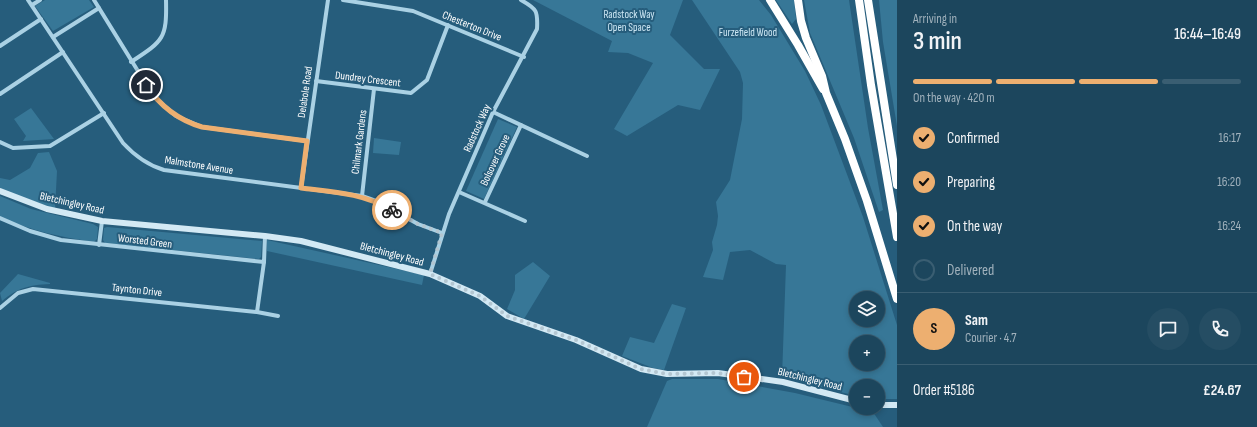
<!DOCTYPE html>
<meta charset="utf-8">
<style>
body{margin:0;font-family:"Sofia Sans Condensed",sans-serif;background:#254d63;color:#f1f3f6;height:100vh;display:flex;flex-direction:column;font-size:15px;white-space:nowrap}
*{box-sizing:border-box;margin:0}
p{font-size:13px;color:#a0b1bc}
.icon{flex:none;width:22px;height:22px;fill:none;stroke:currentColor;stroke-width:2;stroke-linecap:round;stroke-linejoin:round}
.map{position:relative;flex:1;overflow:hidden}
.drawer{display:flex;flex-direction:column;background:#1c465d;width:360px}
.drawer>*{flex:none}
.tools{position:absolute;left:849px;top:291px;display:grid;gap:8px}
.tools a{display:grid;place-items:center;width:36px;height:36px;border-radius:50%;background:#1c465d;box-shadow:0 2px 6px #0003,0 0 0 1px #3a5e72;font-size:20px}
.pin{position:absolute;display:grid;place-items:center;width:34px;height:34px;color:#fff;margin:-17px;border:2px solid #fff;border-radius:50%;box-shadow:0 1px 4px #0007}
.courier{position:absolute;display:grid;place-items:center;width:40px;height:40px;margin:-20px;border:3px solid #edaf70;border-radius:50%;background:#fff;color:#222;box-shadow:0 1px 5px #0007}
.headline em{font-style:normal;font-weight:600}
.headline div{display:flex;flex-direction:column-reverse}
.headline{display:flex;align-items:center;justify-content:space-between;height:68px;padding:0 16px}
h1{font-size:26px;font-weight:600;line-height:30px}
.bar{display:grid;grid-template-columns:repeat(4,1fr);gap:6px 4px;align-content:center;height:48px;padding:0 16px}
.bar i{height:5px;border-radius:3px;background:#3a5e72}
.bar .selected{background:#edaf70}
.bar p{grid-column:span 4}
.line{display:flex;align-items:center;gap:10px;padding:0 16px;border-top:1px solid #3a5e72}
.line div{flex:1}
.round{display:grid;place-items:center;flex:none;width:42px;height:42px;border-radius:21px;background:#254d63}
ol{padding:0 16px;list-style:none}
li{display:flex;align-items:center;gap:12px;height:44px}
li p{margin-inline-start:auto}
li .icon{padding:4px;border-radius:50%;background:#edaf70;color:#111;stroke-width:4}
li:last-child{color:#a0b1bc}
li i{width:22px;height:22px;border:2px solid #3a5e72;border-radius:50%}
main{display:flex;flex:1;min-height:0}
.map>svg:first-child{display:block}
.green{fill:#377797;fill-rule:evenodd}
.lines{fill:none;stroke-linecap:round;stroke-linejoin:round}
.street{stroke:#aad1e4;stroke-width:4}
.secondary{stroke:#d3e9f4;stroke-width:6}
.highway{stroke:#fff;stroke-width:8}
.done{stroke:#b3c6d1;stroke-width:4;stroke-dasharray:0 7.2}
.route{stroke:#edaf70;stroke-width:5}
.labels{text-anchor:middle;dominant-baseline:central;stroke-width:4;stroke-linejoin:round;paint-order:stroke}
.park-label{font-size:11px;fill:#cde7f4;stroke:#265d7c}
.street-label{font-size:11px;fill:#fff;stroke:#265d7c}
</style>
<main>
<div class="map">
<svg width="897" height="427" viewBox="0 0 897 427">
<rect width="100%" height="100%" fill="#265d7c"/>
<!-- green -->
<g class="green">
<polygon points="45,0 89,0 94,7 53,31 35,6"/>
<polygon points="533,0 683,0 670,35 704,69 720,69 700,110 678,105 627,136 614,129 653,63 628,53 608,52 612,41"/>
<path d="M692,0H759L771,15L805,71L821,105L863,217L897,325V399H878V386H856V396L782,377L786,265L776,264L750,250L730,252L723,280L703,277L713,250L712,242L717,225L718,216L716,202L730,180L742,119L743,83L740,72ZM856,298H878V320H856ZM856,342H878V364H856Z"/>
<polygon points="776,0 794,0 796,19 792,24"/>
<polygon points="804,0 849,0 868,128 883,210 879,212 854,138 810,33"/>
<polygon points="879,0 897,0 897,126 883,42"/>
<polygon points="31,108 54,139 23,141 26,136 14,119"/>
<polygon points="498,119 517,127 484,199 466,191"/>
<polygon points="374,138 401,142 399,155 373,153"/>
<polygon points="49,152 57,171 55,209 0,189 0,178 10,180 30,168 38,153"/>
<path d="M0,196L31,209L93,224L98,227L97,239L94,242C60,237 32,231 0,217Z"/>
<polygon points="107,227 262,241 261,257 259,259 105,243 103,240 104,228"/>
<polygon points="267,240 424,275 422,285 267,251"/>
<polygon points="533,262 550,276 524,319 507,309 515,290 515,275"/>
<path d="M18,274L50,283V284C28,285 18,288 2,301L0,293Z"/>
<polygon points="672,304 686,308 664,370 653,368 622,356 630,337 654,343"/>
<polygon points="672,379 718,379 795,393 873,412 883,427 647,427 667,381"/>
</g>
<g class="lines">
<!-- street -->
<g class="street">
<path d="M28,0L123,143C135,156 147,165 164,170L362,196L376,201L418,224L442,233"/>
<polyline points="94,0 154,97 176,116 202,127 307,141"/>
<polyline points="343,0 413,11 524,57"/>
<polyline points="32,5 40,0"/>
<polyline points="53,37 99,8"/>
<polyline points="0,46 41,19"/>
<path d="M131,62C163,41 167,39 166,0"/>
<polyline points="316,81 411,93 427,80 448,25"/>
<polyline points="0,94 63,52"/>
<polyline points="493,112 587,156"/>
<polyline points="0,142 13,148 50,146 104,113"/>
<polyline points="301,188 328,0"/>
<polyline points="459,192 525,221"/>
<polyline points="362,196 374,89"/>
<polyline points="485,202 521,125"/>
<polyline points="0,218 30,231 61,240 264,262 265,236"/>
<polyline points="99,245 102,221"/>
<path d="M430,274L449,214L493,112L537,29C538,11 537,9 521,0"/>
<polyline points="0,308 18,293 33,289 257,312 278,316"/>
<polyline points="257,312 264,262"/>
</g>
<!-- secondary -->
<g class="secondary">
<polyline points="0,191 47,209 102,221 265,236 301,241 430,274 480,296 507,316 576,340 641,369 667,374 718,373 783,382 856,401"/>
<polyline points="878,405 897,405"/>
</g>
<!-- highway -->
<g class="highway">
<polyline points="770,0 798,45 823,89"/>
<polyline points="798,0 801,21 806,38 822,76 826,93 845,139 867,201 897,299"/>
<polyline points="859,0 871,85 897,237"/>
<polyline points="868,0 897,185"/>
</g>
</g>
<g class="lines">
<!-- done -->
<polyline class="done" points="392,210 418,224 442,233 430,274 480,296 507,316 576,340 641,369 667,374 718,373 744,377"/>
<!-- route -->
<path class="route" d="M146,85C160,106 178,120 202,127L307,141L301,188C334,192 362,193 392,210"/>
</g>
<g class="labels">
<!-- park labels -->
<g class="park-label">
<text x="629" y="14">Radstock Way<tspan x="629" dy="13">Open Space</tspan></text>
<text x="748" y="32">Furzefield Wood</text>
</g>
<!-- street labels -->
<g class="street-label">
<text transform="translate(472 26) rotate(22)">Chesterton Drive</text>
<text transform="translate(368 79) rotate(7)">Dundrey Crescent</text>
<text transform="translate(305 92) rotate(-82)">Delabole Road</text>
<text transform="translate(477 128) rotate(-66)">Radstock Way</text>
<text transform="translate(359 142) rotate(-83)">Chilmark Gardens</text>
<text transform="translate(495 160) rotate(-65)">Bolsover Grove</text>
<text transform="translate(199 165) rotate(9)">Malmstone Avenue</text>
<text transform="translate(72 203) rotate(13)">Bletchingley Road</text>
<text transform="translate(145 241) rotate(7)">Worsted Green</text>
<text transform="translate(392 254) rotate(15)">Bletchingley Road</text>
<text transform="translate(137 290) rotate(6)">Taynton Drive</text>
<text transform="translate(810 379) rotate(14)">Bletchingley Road</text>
</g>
</g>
</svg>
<div class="tools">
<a><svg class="icon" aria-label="layers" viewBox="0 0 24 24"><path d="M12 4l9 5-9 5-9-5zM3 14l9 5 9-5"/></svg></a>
<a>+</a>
<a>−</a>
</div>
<div class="pin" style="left:744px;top:377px;background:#ea580c"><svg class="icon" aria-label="bag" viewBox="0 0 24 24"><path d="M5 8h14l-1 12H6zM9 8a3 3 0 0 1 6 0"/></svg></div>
<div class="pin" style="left:146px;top:85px;background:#1f2937"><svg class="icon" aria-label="home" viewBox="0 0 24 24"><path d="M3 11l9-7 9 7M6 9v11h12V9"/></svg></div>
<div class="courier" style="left:392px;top:210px"><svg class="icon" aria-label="bike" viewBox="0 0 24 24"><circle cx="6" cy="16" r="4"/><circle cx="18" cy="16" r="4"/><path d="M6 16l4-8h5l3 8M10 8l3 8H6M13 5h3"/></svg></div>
</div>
<section class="drawer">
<div class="headline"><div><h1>3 min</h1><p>Arriving in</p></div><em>16:44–16:49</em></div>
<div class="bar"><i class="selected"></i><i class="selected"></i><i class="selected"></i><i></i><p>On the way · 420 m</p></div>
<ol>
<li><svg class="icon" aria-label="check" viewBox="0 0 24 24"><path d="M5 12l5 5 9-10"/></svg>Confirmed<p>16:17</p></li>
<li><svg class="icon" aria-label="check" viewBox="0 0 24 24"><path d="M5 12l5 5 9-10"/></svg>Preparing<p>16:20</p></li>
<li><svg class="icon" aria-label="check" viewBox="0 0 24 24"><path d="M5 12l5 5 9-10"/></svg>On the way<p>16:24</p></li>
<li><i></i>Delivered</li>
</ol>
<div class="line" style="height:72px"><b class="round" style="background:#edaf70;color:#111">S</b><div><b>Sam</b><p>Courier · 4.7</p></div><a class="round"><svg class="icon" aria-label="chat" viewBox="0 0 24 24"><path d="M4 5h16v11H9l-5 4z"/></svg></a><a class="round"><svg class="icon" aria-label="phone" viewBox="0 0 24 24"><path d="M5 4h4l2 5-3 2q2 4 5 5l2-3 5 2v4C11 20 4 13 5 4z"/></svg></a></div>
<div class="line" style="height:52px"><div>Order #5186</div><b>£24.67</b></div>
</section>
</main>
